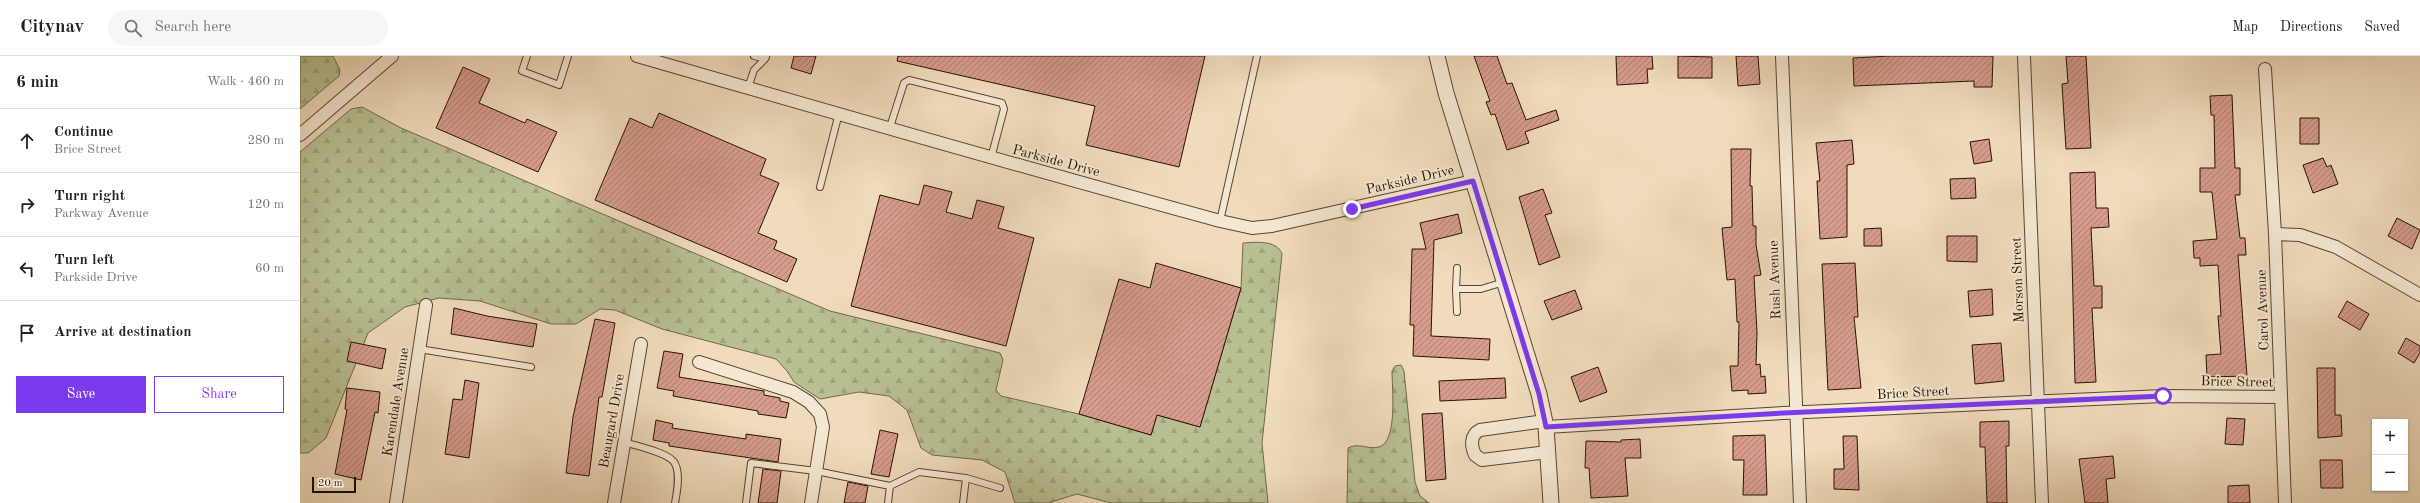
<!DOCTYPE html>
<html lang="en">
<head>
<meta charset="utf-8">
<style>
  body { margin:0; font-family:"Old Standard TT",serif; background:#f6f6f6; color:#222 }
  .controls { position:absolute; right:12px; bottom:12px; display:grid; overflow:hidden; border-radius:0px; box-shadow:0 1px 3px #0004 }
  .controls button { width:36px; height:36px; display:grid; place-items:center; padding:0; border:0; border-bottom:1px solid #e0e0e0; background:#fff; color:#222; font:20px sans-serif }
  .scale { position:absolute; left:12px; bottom:10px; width:44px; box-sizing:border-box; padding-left:4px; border:2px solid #291100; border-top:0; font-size:11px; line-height:14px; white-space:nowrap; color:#291100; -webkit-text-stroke:3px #f5e8d3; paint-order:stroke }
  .stop { position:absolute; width:12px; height:12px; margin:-9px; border:3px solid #7c3aed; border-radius:50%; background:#fff }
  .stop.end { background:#7c3aed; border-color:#fff; box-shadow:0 1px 4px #0008 }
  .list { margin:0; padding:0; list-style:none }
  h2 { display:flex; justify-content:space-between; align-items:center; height:52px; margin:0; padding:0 16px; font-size:17px }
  h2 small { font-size:13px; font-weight:400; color:#767676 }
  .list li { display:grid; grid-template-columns:26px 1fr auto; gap:12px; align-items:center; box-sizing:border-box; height:64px; padding:0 16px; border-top:1px solid #e0e0e0 }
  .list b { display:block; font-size:15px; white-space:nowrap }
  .list p { margin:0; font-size:13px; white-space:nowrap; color:#767676 }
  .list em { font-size:13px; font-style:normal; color:#767676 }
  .actions { display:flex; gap:8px; padding:12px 16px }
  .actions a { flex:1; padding:9px 0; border:1px solid #7c3aed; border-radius:0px; text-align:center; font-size:14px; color:#7c3aed }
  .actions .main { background:#7c3aed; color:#fff }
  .icon { flex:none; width:22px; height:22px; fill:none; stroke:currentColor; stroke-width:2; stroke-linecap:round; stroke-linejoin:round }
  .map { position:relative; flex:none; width:2120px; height:447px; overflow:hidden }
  header { display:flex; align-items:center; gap:24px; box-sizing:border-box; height:56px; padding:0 20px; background:#fff; border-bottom:1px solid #e0e0e0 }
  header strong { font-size:19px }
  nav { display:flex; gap:22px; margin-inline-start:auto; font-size:14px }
  .search { width:280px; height:36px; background:#f6f6f6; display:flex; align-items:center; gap:10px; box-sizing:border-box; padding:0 14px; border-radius:22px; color:#767676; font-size:15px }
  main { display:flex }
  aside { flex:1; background:#fff }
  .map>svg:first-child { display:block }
  .forest { fill:url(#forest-firs); stroke:#706849 }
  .building { fill:url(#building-hatch); stroke:#291100 }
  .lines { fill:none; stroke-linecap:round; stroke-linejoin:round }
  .service-casing { stroke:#5b442f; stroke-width:8 }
  .minor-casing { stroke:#5b442f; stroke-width:14 }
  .tertiary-casing { stroke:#5b442f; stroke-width:17 }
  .service { stroke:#f5e8d3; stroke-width:6 }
  .minor { stroke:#f5e8d3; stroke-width:12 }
  .tertiary { stroke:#f5e8d3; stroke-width:15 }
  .route { stroke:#7c3aed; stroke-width:5 }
  .labels { text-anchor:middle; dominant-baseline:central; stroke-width:4; stroke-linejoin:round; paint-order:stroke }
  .street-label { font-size:14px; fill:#291100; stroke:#f5e8d3 }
</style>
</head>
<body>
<header>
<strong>Citynav</strong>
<div class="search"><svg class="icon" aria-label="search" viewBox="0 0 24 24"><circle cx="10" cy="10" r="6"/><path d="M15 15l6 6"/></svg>Search here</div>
<nav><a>Map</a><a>Directions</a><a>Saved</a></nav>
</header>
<main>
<aside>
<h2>6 min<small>Walk · 460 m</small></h2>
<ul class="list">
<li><svg class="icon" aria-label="ahead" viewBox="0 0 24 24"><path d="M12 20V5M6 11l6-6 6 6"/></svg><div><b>Continue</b><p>Brice Street</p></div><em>280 m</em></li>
<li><svg class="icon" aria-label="right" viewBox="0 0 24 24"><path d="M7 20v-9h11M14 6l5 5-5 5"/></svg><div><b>Turn right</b><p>Parkway Avenue</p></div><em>120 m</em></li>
<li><svg class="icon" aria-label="left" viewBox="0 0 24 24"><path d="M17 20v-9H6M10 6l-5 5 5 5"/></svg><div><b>Turn left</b><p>Parkside Drive</p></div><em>60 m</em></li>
<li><svg class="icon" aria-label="arrive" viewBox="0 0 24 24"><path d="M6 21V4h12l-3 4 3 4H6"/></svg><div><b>Arrive at destination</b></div></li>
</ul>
<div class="actions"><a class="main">Save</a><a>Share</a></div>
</aside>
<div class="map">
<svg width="2120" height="447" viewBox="0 0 2120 447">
  <defs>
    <pattern id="forest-firs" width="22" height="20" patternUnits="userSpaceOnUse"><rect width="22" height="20" fill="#b8c092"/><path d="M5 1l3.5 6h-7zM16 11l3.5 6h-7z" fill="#9ea47c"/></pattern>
    <pattern id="building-hatch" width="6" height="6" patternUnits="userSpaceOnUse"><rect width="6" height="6" fill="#d79c8e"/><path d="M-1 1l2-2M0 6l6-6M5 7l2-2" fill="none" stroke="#ae7e72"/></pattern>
  </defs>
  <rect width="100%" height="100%" fill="#f0dcbc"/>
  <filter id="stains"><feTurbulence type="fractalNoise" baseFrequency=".005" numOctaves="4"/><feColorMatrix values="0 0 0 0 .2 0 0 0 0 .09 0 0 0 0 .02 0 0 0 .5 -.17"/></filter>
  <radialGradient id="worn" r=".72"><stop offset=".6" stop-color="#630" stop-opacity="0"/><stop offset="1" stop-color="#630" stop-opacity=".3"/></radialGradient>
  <!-- forest -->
  <path class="forest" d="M0 0H33L40 14 39 20 0 53Z
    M62 51 101 72 530 255 700 297 703 304 696 334 701 340 779 358 851 379 857 359 900 371 941 232 943 187C956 186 977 184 982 198L962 387 968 447H811L777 438 748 447H715L705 416 682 404 632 399 621 392 607 354 589 340 559 336 520 343 494 326 487 315 476 303 362 273 315 254 300 253 276 268H251L180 245 139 242 105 251 68 277 26 382 8 397H0V96L51 53Z
    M1101 309 1104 315 1115 426 1120 440 1129 447H1047L1048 392C1059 386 1068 394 1079 391 1098 386 1092 331 1092 315L1095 310Z"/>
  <!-- building -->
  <path class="building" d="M494 0H516L511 18 491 12Z
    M598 0H905L879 111 786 89 795 50 597 5Z
    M1174 0H1197L1207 28 1212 27 1226 64 1256 54 1259 64 1225 76 1229 87 1207 94 1195 58 1191 59 1186 46 1190 45Z
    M1316 0H1352L1353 13H1347L1348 27 1317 29Z
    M1378 0 1412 1V22H1378Z
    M1436 0H1458L1460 28 1438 30Z
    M1590 0H1693L1692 31H1674V25L1554 30 1553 2Z
    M1766 0H1786L1791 92 1766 93 1762 28 1768 27Z
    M163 11 190 23 179 47 225 67 227 63 257 76 238 116 136 72Z
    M1932 39 1935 112H1940V139H1935L1940 182H1945L1946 199H1938L1947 320 1907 321 1906 299 1921 298 1918 260H1921L1918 209 1900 210V202H1894L1893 185 1917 183 1912 136H1900V112H1915L1914 59H1911L1910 40Z
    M359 57 466 103 460 119 479 127 458 177 477 185 474 193 497 203 487 226 295 144 330 62 352 72Z
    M2000 62H2019V88H2000Z
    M1689 83 1692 105 1674 108 1670 86Z
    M1552 84 1554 108 1547 109V181L1520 183 1517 125H1520L1516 87Z
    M1431 93H1451L1450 130H1452L1453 170H1456V189L1461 219 1454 220 1457 277 1456 309 1460 308 1461 321 1465 320 1466 337 1448 338V334L1432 335 1430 310H1438L1439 266H1437L1435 223 1427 224 1422 172 1432 171Z
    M2023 102 2027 111 2031 109 2038 128 2013 137 2003 109Z
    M1795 116 1796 152H1808L1809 171 1791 172 1794 230H1802V252H1792L1796 326 1775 327 1770 117Z
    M1675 122 1676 142 1651 143 1650 123Z
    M624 129 652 136 646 156 672 163 677 144 704 151 698 172 734 182 706 290 551 250 580 139 619 149Z
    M1243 133 1252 157 1245 159 1260 201 1239 209 1219 141Z
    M1158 158 1162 177 1134 184 1131 280 1190 283 1189 304 1113 300 1114 269H1110L1112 193H1126L1120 167Z
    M2097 162 2120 174 2112 193 2088 180Z
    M1581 172 1582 190H1564V173Z
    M1647 180H1677V206L1647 205Z
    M856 207 941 232 900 371 857 359 851 379 779 358 819 223 850 232Z
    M1555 207 1558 261H1554L1561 332 1528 334 1522 208Z
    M1692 233 1693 259 1670 261 1668 235Z
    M1275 234 1282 253 1252 264 1244 245Z
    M2047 245 2069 258 2060 274 2038 261Z
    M154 252 187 260 237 268 233 291 151 278Z
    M295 263 315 267 302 341H299L289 420 266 417 273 361Z
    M2106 282 2120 290V297L2114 307 2098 297Z
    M51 286 86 293 82 313 47 305Z
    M1701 287 1704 325 1675 328 1672 289Z
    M364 295 383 298 379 321 464 335V339L480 342V345L489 347 486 362 458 358V355L373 340 374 335 357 332Z
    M1298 311 1307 336 1280 346 1271 321Z
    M2017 312H2035V359H2041L2042 380 2018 382Z
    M1205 322 1206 342 1140 345 1139 325Z
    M165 324 179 327 169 402 145 398 153 343 162 344Z
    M47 332 80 336 78 357 75 356 61 424 35 418 47 354 45 353Z
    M1142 357 1146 423 1126 425 1122 358Z
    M1927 362 1945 363 1943 389 1925 388Z
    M356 364 373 368 372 372 446 383V378L481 383 478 406 369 390V387L353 384Z
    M1709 365V390H1706L1707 447H1687L1685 391H1680V366Z
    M580 374 598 378 589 421 571 418Z
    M1465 379 1467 439H1443L1444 404H1433V380Z
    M1543 380H1557L1559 434 1534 433V413H1544Z
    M1340 383 1341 402H1325L1328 440 1291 442 1289 412H1285L1286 385 1321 386V384Z
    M1813 400 1815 422 1806 423 1808 447H1785L1779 403Z
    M2020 404H2042L2043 432H2021Z
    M463 413 481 415 477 447H458Z
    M548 426 568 430 565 447H544Z
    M1949 429 1950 447H1928V430Z"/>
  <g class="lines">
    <defs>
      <path id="service" d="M227 0 222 15 259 29 268 0
        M454 0 465 3 466 1
        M448 32 454 14 465 3
        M590 71 604 27 609 24 702 47 704 53 691 102
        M520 131 539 57
        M920 165 957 0
        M1156 233 1157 212
        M1157 256 1156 233H1181L1204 226
        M119 293 231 311
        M324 386C336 390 367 396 374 406 381 416 377 436 375 447
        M446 447 451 407 516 415 590 430 619 416 666 422 700 432
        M588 447 590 430
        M663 447 666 422"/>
      <path id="minor" d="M337 0C531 56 725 112 920 165L952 172 972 170 1173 125
        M1482 0 1500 447
        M1724 0 1742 447
        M1965 13 1975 178 1985 447
        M0 79 92 0
        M1975 178 2000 179 2036 191 2120 239
        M399 306 493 336 509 346 520 358 523 371 511 447
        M1245 365 1180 374C1170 379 1171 390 1175 399L1182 404 1248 396
        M1246 371 1483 357 1863 340 1981 341
        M96 447 126 249
        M314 447 341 288"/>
      <path id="tertiary" d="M1137 0 1146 37 1239 338 1246 371 1251 447"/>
    </defs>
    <!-- service casing -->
    <use href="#service" class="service-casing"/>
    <!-- minor casing -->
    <use href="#minor" class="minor-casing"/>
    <!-- tertiary casing -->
    <use href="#tertiary" class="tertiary-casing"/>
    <!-- service -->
    <use href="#service" class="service"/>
    <!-- minor -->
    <use href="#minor" class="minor"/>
    <!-- tertiary -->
    <use href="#tertiary" class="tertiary"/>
  </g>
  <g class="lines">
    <!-- route -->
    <path class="route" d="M1052 153 1173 125 1239 338 1246 371 1484 357 1863 340"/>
  </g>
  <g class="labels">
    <!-- street labels -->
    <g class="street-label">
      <text transform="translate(756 105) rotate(15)">Parkside Drive</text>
      <text transform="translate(1110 124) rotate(-13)">Parkside Drive</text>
      <text transform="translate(1475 224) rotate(-92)">Rush Avenue</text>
      <text transform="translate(1718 224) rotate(-92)">Morson Street</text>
      <text transform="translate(1963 254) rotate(-92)">Carol Avenue</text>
      <text transform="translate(1937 326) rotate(1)">Brice Street</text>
      <text transform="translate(1613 337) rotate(-3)">Brice Street</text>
      <text transform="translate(96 346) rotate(-81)">Karendale Avenue</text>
      <text transform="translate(312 365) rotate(-80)">Beaugard Drive</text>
    </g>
  </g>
  <rect width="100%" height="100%" filter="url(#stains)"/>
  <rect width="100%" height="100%" fill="url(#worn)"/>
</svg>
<div class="controls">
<button>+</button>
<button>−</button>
</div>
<div class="scale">20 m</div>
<div class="stop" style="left:1863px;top:340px"></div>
<div class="stop end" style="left:1052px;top:153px"></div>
</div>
</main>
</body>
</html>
